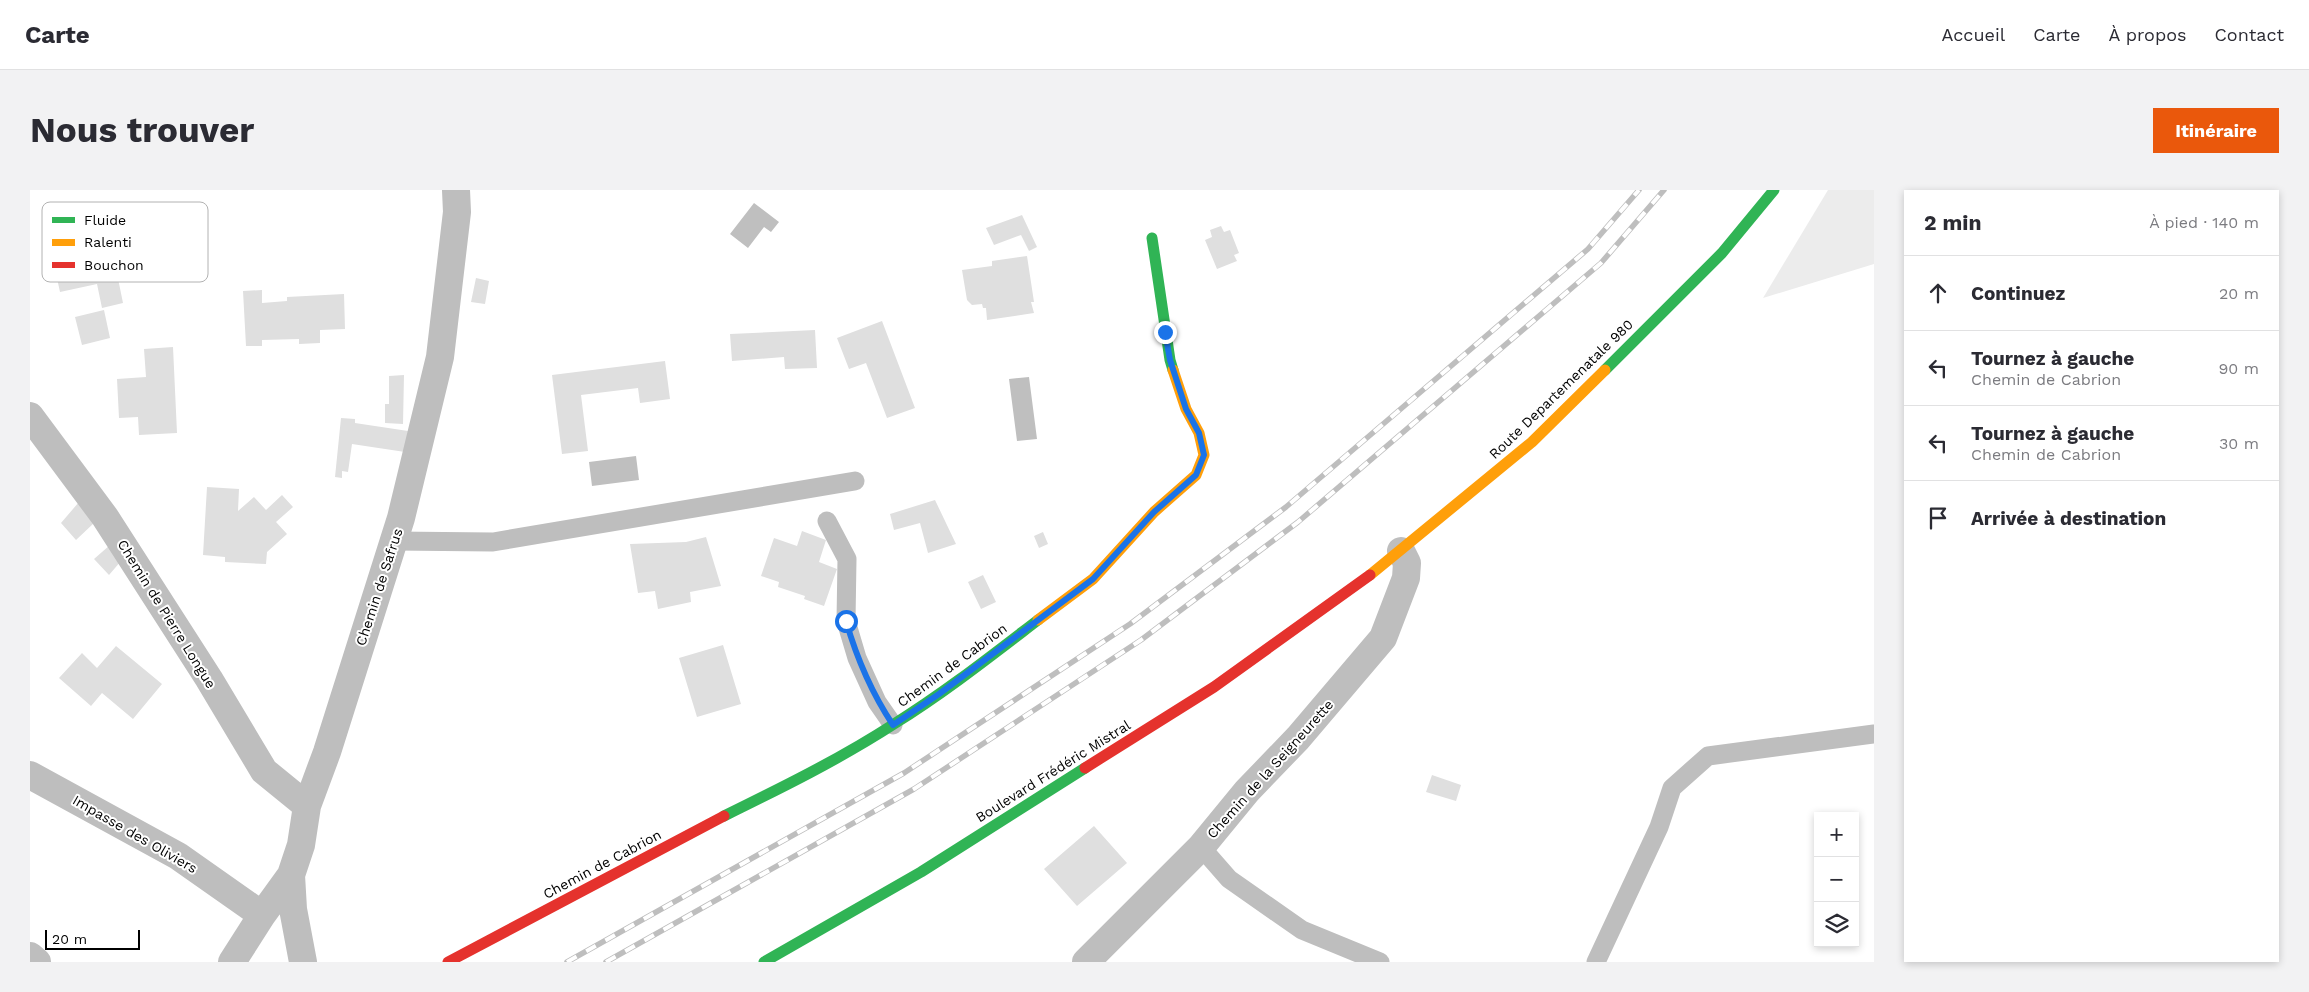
<!DOCTYPE html>
<html lang="fr">
<head>
<meta charset="utf-8">
<style>
  body { margin:0; font-family:"Work Sans",sans-serif; background:#f2f2f3; color:#2b2b33 }
  .controls { position:absolute; right:15px; bottom:15px; display:grid; overflow:hidden; border-radius:0px; box-shadow:0 2px 8px #0003 }
  .controls button { width:45px; height:45px; display:grid; place-items:center; padding:0; border:0; border-bottom:1px solid #e1e1e2; background:#fff; color:#2b2b33; font:25px sans-serif }
  .scale { position:absolute; left:15px; bottom:12px; width:95px; box-sizing:border-box; padding-left:5px; border:2px solid #000; border-top:0; font-size:14px; line-height:18px; white-space:nowrap; color:#000; -webkit-text-stroke:4px #fff; paint-order:stroke }
  .stop { position:absolute; width:15px; height:15px; margin:-11px; border:4px solid #1a73e8; border-radius:50%; background:#fff }
  .stop.end { background:#1a73e8; border-color:#fff; box-shadow:0 1px 5px #0008 }
  .list { margin:0; padding:0; list-style:none }
  h2 { display:flex; justify-content:space-between; align-items:center; height:65px; margin:0; padding:0 20px; font-size:21px }
  h2 small { font-size:16px; font-weight:400; color:#7c7c81 }
  .list li { display:grid; grid-template-columns:32px 1fr auto; gap:15px; align-items:center; box-sizing:border-box; height:75px; padding:0 20px; border-top:1px solid #e1e1e2 }
  .list b { display:block; font-size:19px; white-space:nowrap }
  .list p { margin:0; font-size:16px; white-space:nowrap; color:#7c7c81 }
  .list em { font-size:16px; font-style:normal; color:#7c7c81 }
  .icon { flex:none; width:28px; height:28px; fill:none; stroke:currentColor; stroke-width:2; stroke-linecap:round; stroke-linejoin:round }
  .map { position:relative; flex:none; width:1844px; height:772px; overflow:hidden; border-radius:0px }
  header { display:flex; align-items:center; gap:30px; box-sizing:border-box; height:70px; padding:0 25px; background:#fff; border-bottom:1px solid #e1e1e2 }
  header strong { font-size:24px }
  nav { display:flex; gap:28px; margin-inline-start:auto; font-size:18px }
  .intro { display:flex; align-items:center; justify-content:space-between; box-sizing:border-box; height:120px; padding:0 30px }
  h1 { margin:0; font-size:35px }
  .button { padding:12px 22px; border-radius:0px; background:#ea580c; color:#fff; font-size:18px; font-weight:700 }
  main { display:flex; gap:30px; padding:0 30px }
  aside { flex:1; background:#fff; border-radius:0px; box-shadow:0 2px 8px #0003 }
  .map>svg:first-child { display:block }
  .green { fill:#ececec }
  .water { fill:#bfbfbf }
  .building { fill:#dfdfdf }
  .lines { fill:none; stroke-linecap:round; stroke-linejoin:round }
  .lane { stroke:#bebebe; stroke-width:19 }
  .street { stroke:#bebebe; stroke-width:28 }
  .fast { stroke:#30b455; stroke-width:11 }
  .slow { stroke:#ff9f0a; stroke-width:11 }
  .jam { stroke:#e5322d; stroke-width:11 }
  .rail-casing { stroke:#bebebe; stroke-width:5.5 }
  .rail { stroke:#fff; stroke-width:4; stroke-dasharray:11; stroke-linecap:butt }
  .route { stroke:#1a73e8; stroke-width:6 }
  .labels { text-anchor:middle; dominant-baseline:central; stroke-width:4; stroke-linejoin:round; paint-order:stroke }
  .street-label { font-size:14px; fill:#000; stroke:#fff }
  .key { fill:#fff; stroke:#b2b2b2; stroke-width:1 }
  .key-label { font-size:14px; fill:#000 }
</style>
</head>
<body>
<header>
<strong>Carte</strong>
<nav><a>Accueil</a><a>Carte</a><a>À propos</a><a>Contact</a></nav>
</header>
<div class="intro"><h1>Nous trouver</h1><a class="button">Itinéraire</a></div>
<main>
<div class="map">
<svg width="1844" height="772" viewBox="0 0 1844 772">
  <rect width="100%" height="100%" fill="#fff"/>
  <!-- green -->
  <path class="green" d="M1798 0H1844V74L1733 108Z"/>
  <!-- water -->
  <path class="water" d="M724 13 749 32 741 42 734 37 718 58 700 44Z
    M999 187 1007 249 987 251 979 189Z
    M606 266 609 290 562 296 559 272Z"/>
  <!-- building -->
  <path class="building" d="M992 25 1007 57 999 61 991 45 964 55 956 38Z
    M1191 36 1194 42 1200 40 1209 63 1204 65 1207 71 1187 79 1175 50 1182 47 1180 40Z
    M111 40 118 66 85 74 93 113 72 118 67 94 30 102 21 61Z
    M997 66 1004 112H1001L1004 123 957 130 956 118H953L952 114 942 115 937 110 932 80 962 76V71Z
    M446 88 459 91 455 114 441 112Z
    M232 100V113L257 111V107L314 104 315 139 290 140V153L269 154V149L232 150V156H216L213 101Z
    M74 120 80 148 52 155 45 127Z
    M852 131 885 218 857 228 836 173 819 179 807 148Z
    M785 140 787 178 755 179 754 167 702 171 700 144Z
    M143 157 147 243 109 245 108 227 89 228 87 189 116 187 114 159Z
    M635 171 640 209 610 213 608 198 551 205 558 261 532 264 522 185Z
    M374 185 373 234 355 233V214H359V186Z
    M311 228 325 229V233L378 241 375 262 322 254 318 282 312 281V288L305 287Z
    M177 297 209 299 208 321 224 307 236 320 252 305 263 317 246 332 257 344 237 362 236 374 195 372V367L173 365Z
    M905 310 926 354 898 363 890 333 864 340 860 324Z
    M49 312 64 333 46 350 31 333Z
    M772 341 796 350 789 372 807 379 794 416 774 409 775 406 748 397 749 392 731 386 744 348 767 356Z
    M1013 342 1018 354 1009 358 1004 346Z
    M676 347 691 396 660 402 661 412 628 419 625 401 608 403 600 354 656 352Z
    M80 355 91 371 79 385 64 369Z
    M953 385 966 412 951 419 938 392Z
    M693 455 711 514 667 527 649 468Z
    M86 456 132 494 103 529 72 503 61 516 29 488 52 463 67 478Z
    M1402 585 1431 595 1426 611 1396 602Z
    M1064 636 1097 673 1047 716 1014 679Z"/>
  <g class="lines">
    <!-- lane -->
    <path class="lane" d="M797 331 817 369 816 431 827 468 847 512 863 535
      M364 351 463 352 825 291
      M1171 657 1199 689 1272 740 1350 772
      M1566 772 1629 637 1642 598 1678 566 1844 544"/>
    <!-- street -->
    <path class="street" d="M0 226 75 327 179 489 234 581 277 616
      M0 585 148 666 232 725
      M261 685 263 719 273 772
      M0 766 7 772
      M202 772 232 725 261 685 271 655 277 616 297 562 371 328 410 167 427 22 426 0
      M1056 772 1171 657 1217 601 1268 548 1353 448 1376 388 1377 373 1371 361"/>
    <!-- fast -->
    <path class="fast" d="M1122 48 1140 170 1143 180
      M1575 180 1692 63 1744 0
      M694 626C751 598 810 569 864 534 914 503 961 466 1008 430
      M734 772 891 682 1055 578"/>
    <!-- slow -->
    <path class="slow" d="M1340 385 1502 252 1575 180
      M1008 430 1063 389 1124 322 1166 285 1174 265 1169 243 1156 219 1143 180"/>
    <!-- jam -->
    <path class="jam" d="M1055 578 1184 497 1340 385
      M418 772 694 626"/>
    <defs>
      <path id="rail" d="M537 772 874 583 1100 434 1256 317 1558 59 1609 0
        M576 772 884 599 1111 450 1268 332 1571 73 1634 0"/>
    </defs>
    <!-- rail casing -->
    <use href="#rail" class="rail-casing"/>
    <!-- rail -->
    <use href="#rail" class="rail"/>
  </g>
  <g class="lines">
    <!-- route -->
    <path class="route" d="M816 431C827 469 841 502 863 535L909 504 1063 389 1124 322 1166 285 1174 265 1169 243 1156 219 1140 170 1135 142"/>
  </g>
  <g class="labels">
    <!-- street labels -->
    <g class="street-label">
      <text transform="translate(1531 199) rotate(-44)">Route Departemenatale 980</text>
      <text transform="translate(349 397) rotate(-72)">Chemin de Safrus</text>
      <text transform="translate(137 424) rotate(58)">Chemin de Pierre Longue</text>
      <text transform="translate(922 475) rotate(-36)">Chemin de Cabrion</text>
      <text transform="translate(1240 579) rotate(-48)">Chemin de la Seigneurette</text>
      <text transform="translate(1023 581) rotate(-32)">Boulevard Frédéric Mistral</text>
      <text transform="translate(105 644) rotate(30)">Impasse des Oliviers</text>
      <text transform="translate(572 674) rotate(-28)">Chemin de Cabrion</text>
    </g>
  </g>
  <!-- legend -->
  <rect x="12" y="12" width="166" height="80" rx="8" class="key"/>
  <rect x="22" y="27" width="23" height="6" fill="#30b455"/>
  <rect x="22" y="49" width="23" height="7" fill="#ff9f0a"/>
  <rect x="22" y="72" width="23" height="6" fill="#e5322d"/>
  <g class="key-label">
    <text x="54" y="35">Fluide</text>
    <text x="54" y="57">Ralenti</text>
    <text x="54" y="80">Bouchon</text>
  </g>
</svg>
<div class="controls">
<button>+</button>
<button>−</button>
<button><svg class="icon" aria-label="layers" viewBox="0 0 24 24"><path d="M12 4l9 5-9 5-9-5zM3 14l9 5 9-5"/></svg></button>
</div>
<div class="scale">20 m</div>
<div class="stop" style="left:816px;top:431px"></div>
<div class="stop end" style="left:1135px;top:142px"></div>
</div>
<aside>
<h2>2 min<small>À pied · 140 m</small></h2>
<ul class="list">
<li><svg class="icon" aria-label="ahead" viewBox="0 0 24 24"><path d="M12 20V5M6 11l6-6 6 6"/></svg><div><b>Continuez</b></div><em>20 m</em></li>
<li><svg class="icon" aria-label="left" viewBox="0 0 24 24"><path d="M17 20v-9H6M10 6l-5 5 5 5"/></svg><div><b>Tournez à gauche</b><p>Chemin de Cabrion</p></div><em>90 m</em></li>
<li><svg class="icon" aria-label="left" viewBox="0 0 24 24"><path d="M17 20v-9H6M10 6l-5 5 5 5"/></svg><div><b>Tournez à gauche</b><p>Chemin de Cabrion</p></div><em>30 m</em></li>
<li><svg class="icon" aria-label="arrive" viewBox="0 0 24 24"><path d="M6 21V4h12l-3 4 3 4H6"/></svg><div><b>Arrivée à destination</b></div></li>
</ul>
</aside>
</main>
</body>
</html>
